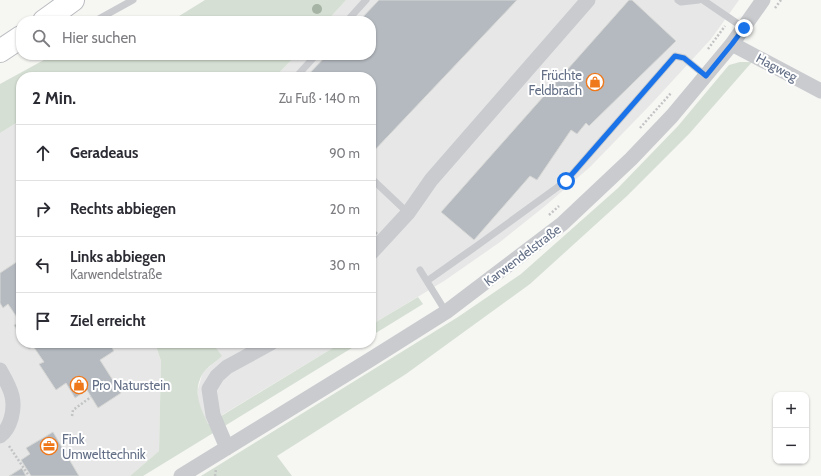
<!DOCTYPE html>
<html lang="de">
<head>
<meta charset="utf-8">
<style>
  body { margin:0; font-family:Cabin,sans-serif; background:#f7f7f7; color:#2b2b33 }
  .controls { position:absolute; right:12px; bottom:12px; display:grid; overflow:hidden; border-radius:8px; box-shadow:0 1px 3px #0004 }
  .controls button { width:36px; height:36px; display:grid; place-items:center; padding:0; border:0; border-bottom:1px solid #e1e1e2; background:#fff; color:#2b2b33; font:20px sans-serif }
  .stop { position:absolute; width:12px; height:12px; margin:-9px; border:3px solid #1a73e8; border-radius:50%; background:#fff }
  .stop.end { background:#1a73e8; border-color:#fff; box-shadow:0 1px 4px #0008 }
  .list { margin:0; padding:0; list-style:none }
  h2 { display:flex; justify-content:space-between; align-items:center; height:52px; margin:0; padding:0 16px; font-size:17px }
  h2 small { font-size:13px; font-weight:400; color:#7c7c81 }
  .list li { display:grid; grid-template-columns:26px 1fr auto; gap:12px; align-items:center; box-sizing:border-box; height:56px; padding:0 16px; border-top:1px solid #e1e1e2 }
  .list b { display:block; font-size:15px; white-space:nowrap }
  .list p { margin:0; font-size:13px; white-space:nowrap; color:#7c7c81 }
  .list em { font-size:13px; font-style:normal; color:#7c7c81 }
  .icon { flex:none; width:22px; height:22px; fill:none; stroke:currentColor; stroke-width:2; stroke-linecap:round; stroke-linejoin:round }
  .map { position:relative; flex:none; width:821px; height:476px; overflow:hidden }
  .search { position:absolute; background:#fff; box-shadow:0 1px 3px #0004; left:16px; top:16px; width:360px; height:44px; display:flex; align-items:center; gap:10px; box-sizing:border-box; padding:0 14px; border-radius:16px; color:#7c7c81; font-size:15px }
  .panel { position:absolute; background:#fff; box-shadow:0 1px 3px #0004; left:16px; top:72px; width:360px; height:276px; border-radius:16px }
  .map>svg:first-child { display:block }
  .built { fill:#e6e7e6 }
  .green { fill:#d5dfd3 }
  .building { fill:#b5bac0; stroke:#d7d8d5 }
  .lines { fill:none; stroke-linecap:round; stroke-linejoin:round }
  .highway-casing { stroke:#babcc0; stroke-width:24 }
  .path { stroke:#c2c3c5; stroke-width:2.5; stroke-dasharray:2 2; stroke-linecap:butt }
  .lane { stroke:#c9cbcf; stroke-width:7 }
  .street { stroke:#c9cbcf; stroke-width:15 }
  .highway { stroke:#fff; stroke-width:22 }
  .tree { fill:#a5b4a4 }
  .route { stroke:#1a73e8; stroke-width:5 }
  .labels { text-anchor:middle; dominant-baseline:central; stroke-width:4; stroke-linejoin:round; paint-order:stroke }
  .street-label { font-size:13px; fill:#636f86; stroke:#fff }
  .poi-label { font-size:13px; fill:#636f86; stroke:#fff; text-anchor:start }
</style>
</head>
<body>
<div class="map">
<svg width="821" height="476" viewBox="0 0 821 476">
  <rect width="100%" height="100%" fill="#f6f7f3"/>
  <!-- built -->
  <path class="built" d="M346 0H739L711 39 652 103 590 167 545 206 500 242 444 281 371 325V77H275L296 55H371V21H327Z
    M21 120V343H155L161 361 159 451 130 476H0V133Z
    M200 343H341L207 424 198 403V389L203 372 222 356Z"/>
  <!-- green -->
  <path class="green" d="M205 0H346L327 21H171Z
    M53 55H296L275 77H21V120L0 133V84Z
    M740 62H752L689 134 627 196 530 284 406 374 277 456 292 476H201L458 317 521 274 618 188 678 126 729 65Z
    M418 297 423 304 371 336V325Z
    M155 343H200L216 348 222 356C217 361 207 367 203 373 192 391 200 407 208 424L341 343H360L143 476H130L159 451 161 361Z"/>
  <!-- building -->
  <path class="building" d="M379 0H517L371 154V77H306L327 55H371V21H359Z
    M629 0H632L676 41 589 126 586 123 577 134 571 130 537 180 530 176 474 240 441 212Z
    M371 227 378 233 371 241Z
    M21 259V337L14 325 20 322 8 304 3 308 0 303V273Z
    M25 343H109L114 351 100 360 121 393 98 408 87 390 75 398 66 383 56 390 39 364 44 362 33 346 29 349Z
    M53 432 79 476H31L21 460 30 454 26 448Z
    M22 468 26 476H9Z"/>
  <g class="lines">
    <defs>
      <path id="highway" d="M44 21 73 0
        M0 51 21 37"/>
    </defs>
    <!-- highway casing -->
    <use href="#highway" class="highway-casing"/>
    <!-- path -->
    <path class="path" d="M775 8 781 0
      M708 49 725 26
      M640 128 671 93
      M549 215 559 206
      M72 416 73 410 91 397
      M9 446 29 476
      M215 476 216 469"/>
    <!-- lane -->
    <path class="lane" d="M678 0 681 2 699 0
      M703 0 744 28
      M95 21 133 0
      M347 21 366 0
      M296 77 316 55
      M371 178 408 213
      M420 270 446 312
      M427 281 478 245 566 181 675 56 684 58 706 76"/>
    <!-- street -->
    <path class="street" d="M732 44 821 91
      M371 253 408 213 431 180 588 0
      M0 370C4 377 10 387 12 396 15 409 11 428 0 436
      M227 448 213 415 209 389 217 376 227 367 271 343
      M181 476 368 361 446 312 562 224 631 159 672 116 732 44 763 0"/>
    <!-- highway -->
    <use href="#highway" class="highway"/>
  </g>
  <!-- trees -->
  <circle class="tree" cx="317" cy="9" r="5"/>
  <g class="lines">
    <!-- route -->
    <path class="route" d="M566 181 675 56 684 58 706 76 732 44 744 28"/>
  </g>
  <!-- icons -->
  <defs>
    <symbol id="shop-ring" viewBox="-11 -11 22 22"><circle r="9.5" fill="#fff" stroke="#ef781a" stroke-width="1.5"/><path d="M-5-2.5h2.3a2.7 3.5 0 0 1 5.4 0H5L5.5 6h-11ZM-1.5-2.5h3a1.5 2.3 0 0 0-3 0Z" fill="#ef781a"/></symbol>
    <symbol id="office-ring" viewBox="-11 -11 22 22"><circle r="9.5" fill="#fff" stroke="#ef781a" stroke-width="1.5"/><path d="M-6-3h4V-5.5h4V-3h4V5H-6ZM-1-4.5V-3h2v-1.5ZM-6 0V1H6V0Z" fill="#ef781a"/></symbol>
  </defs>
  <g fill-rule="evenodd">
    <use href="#shop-ring" x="585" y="72" width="20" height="20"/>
    <use href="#shop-ring" x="69" y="375" width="20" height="20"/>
    <use href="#office-ring" x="39" y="436" width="20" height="20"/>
  </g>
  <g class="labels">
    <!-- street labels -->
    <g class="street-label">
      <text transform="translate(777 67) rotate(28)">Hagweg</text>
      <text transform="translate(522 255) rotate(-37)">Karwendelstraße</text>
    </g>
    <!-- poi labels -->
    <g class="poi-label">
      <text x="582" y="75" text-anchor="end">Früchte<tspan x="582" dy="15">Feldbrach</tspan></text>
      <text x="92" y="385">Pro Naturstein</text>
      <text x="62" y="439">Fink<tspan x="62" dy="15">Umwelttechnik</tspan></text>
    </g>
  </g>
</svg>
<div class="controls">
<button>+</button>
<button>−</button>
</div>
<div class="stop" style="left:566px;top:181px"></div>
<div class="stop end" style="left:744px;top:28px"></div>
<div class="search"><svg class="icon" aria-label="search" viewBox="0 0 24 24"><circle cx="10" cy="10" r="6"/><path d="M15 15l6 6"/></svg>Hier suchen</div>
<section class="panel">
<h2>2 Min.<small>Zu Fuß · 140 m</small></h2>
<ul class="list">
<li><svg class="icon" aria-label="ahead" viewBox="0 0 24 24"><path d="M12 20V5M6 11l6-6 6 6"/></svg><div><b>Geradeaus</b></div><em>90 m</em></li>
<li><svg class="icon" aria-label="right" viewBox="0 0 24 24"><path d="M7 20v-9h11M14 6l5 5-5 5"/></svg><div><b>Rechts abbiegen</b></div><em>20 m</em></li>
<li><svg class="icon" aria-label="left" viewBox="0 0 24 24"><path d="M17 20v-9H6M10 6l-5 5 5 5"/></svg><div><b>Links abbiegen</b><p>Karwendelstraße</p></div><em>30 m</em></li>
<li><svg class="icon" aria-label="arrive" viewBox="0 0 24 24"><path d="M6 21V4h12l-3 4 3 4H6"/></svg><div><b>Ziel erreicht</b></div></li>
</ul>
</section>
</div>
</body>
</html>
